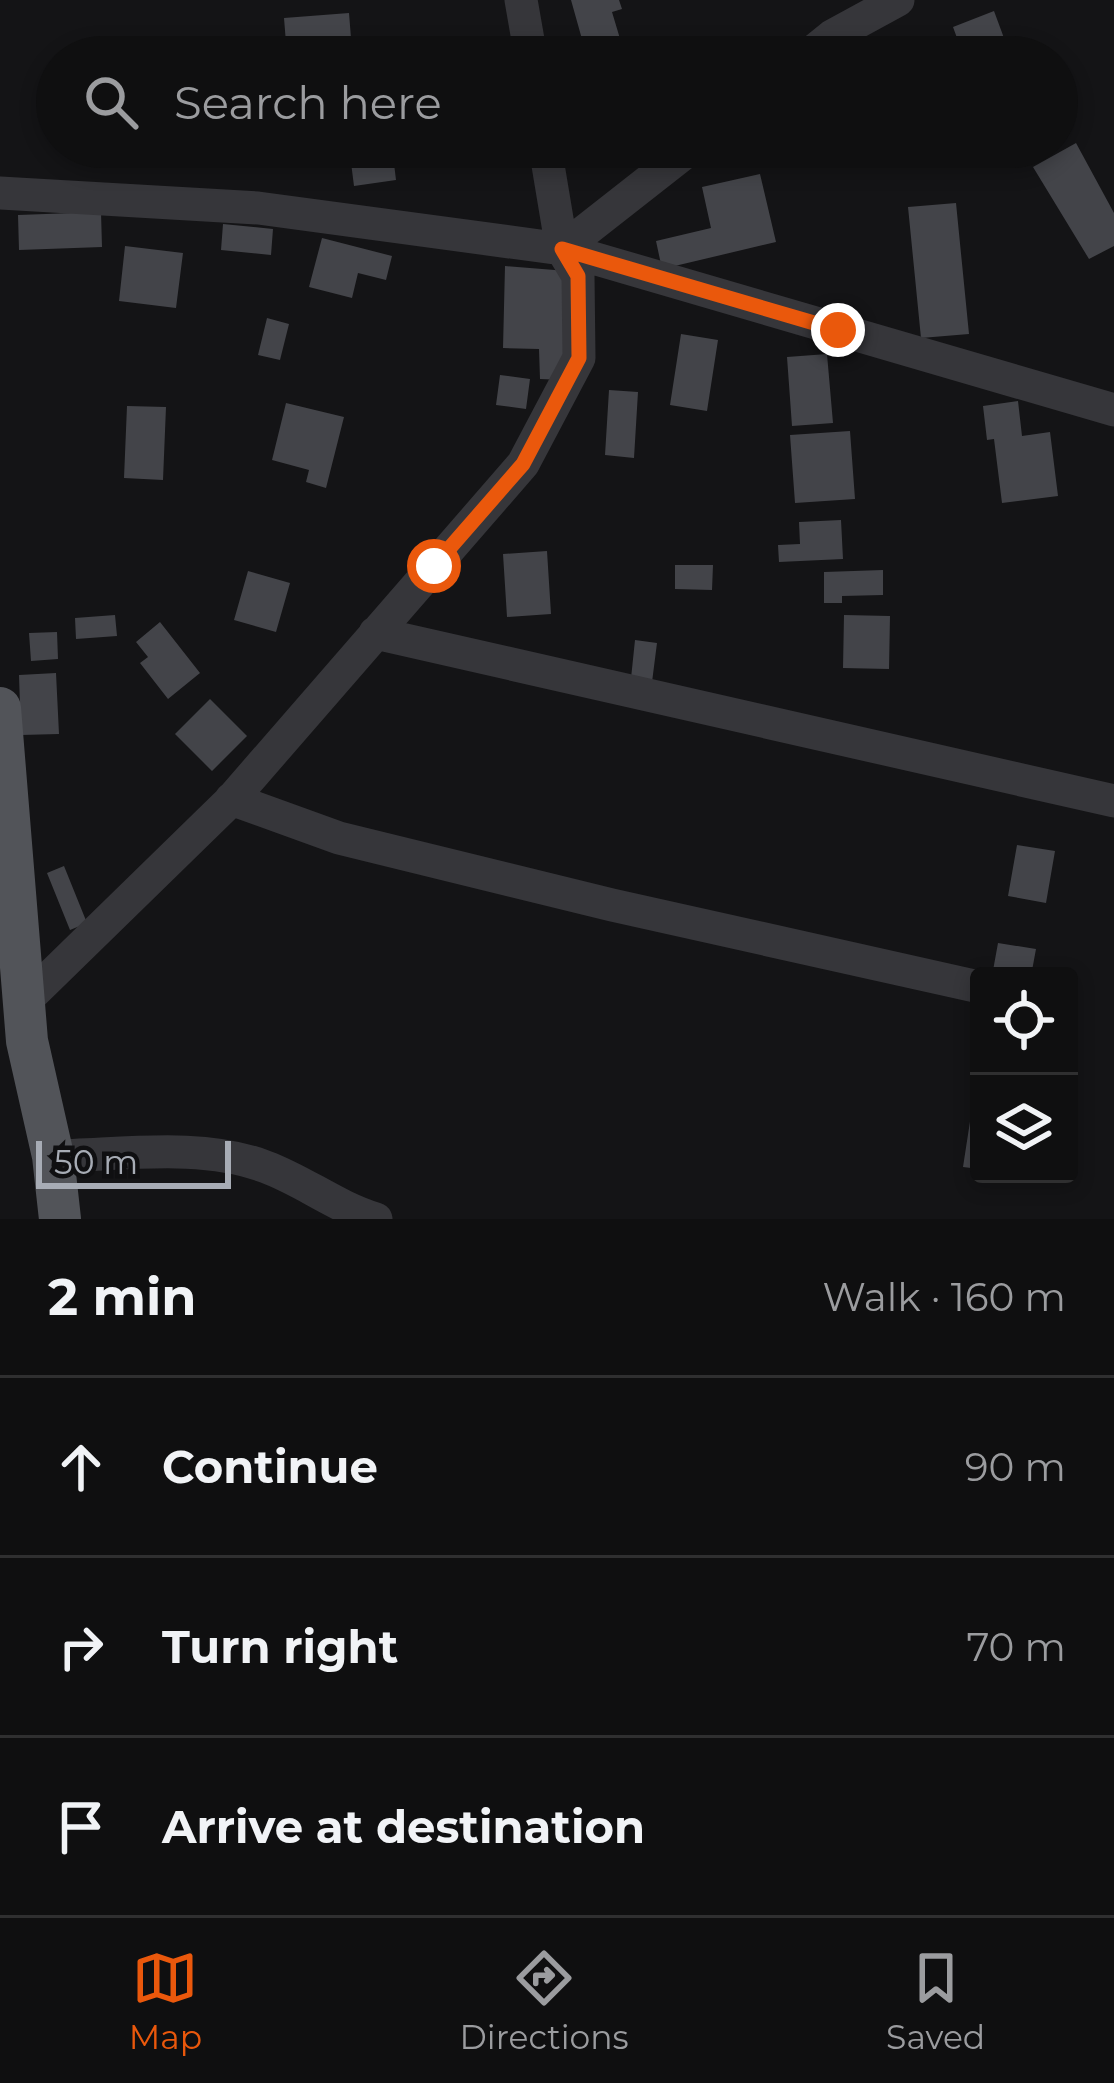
<!DOCTYPE html>
<html lang="en">
<head>
<meta charset="utf-8">
<style>
  body { margin:0; font-family:Montserrat,sans-serif; background:#181819; color:#f1f3f6 }
  .controls { position:absolute; right:36px; bottom:36px; display:grid; overflow:hidden; border-radius:12px; box-shadow:0 6px 18px #0003 }
  .controls button { width:108px; height:108px; display:grid; place-items:center; padding:0; border:0; border-bottom:3px solid #2f2f30; background:#0f0f10; color:#f1f3f6; font:60px sans-serif }
  .scale { position:absolute; left:36px; bottom:30px; width:195px; box-sizing:border-box; padding-left:12px; border:6px solid #a7acb5; border-top:0; font-size:33px; line-height:42px; white-space:nowrap; color:#a7acb5; -webkit-text-stroke:9px #0f0f11; paint-order:stroke }
  .stop { position:absolute; width:36px; height:36px; margin:-27px; border:9px solid #ea580c; border-radius:50%; background:#fff }
  .stop.end { background:#ea580c; border-color:#fff; box-shadow:0 3px 12px #0008 }
  .list { margin:0; padding:0; list-style:none }
  h2 { display:flex; justify-content:space-between; align-items:center; height:156px; margin:0; padding:0 48px; font-size:51px }
  h2 small { font-size:39px; font-weight:400; color:#9b9c9f }
  .list li { display:grid; grid-template-columns:78px 1fr auto; gap:36px; align-items:center; box-sizing:border-box; height:180px; padding:0 48px; border-top:3px solid #2f2f30 }
  .list b { display:block; font-size:45px; white-space:nowrap }
  .list em { font-size:39px; font-style:normal; color:#9b9c9f }
  .icon { flex:none; width:66px; height:66px; fill:none; stroke:currentColor; stroke-width:2; stroke-linecap:round; stroke-linejoin:round }
  .map { position:relative; flex:none; width:1114px; height:1219px; overflow:hidden }
  .search { position:absolute; background:#0f0f10; box-shadow:0 6px 18px #0003; left:36px; right:36px; top:36px; height:132px; display:flex; align-items:center; gap:30px; box-sizing:border-box; padding:0 42px; border-radius:66px; color:#9b9c9f; font-size:45px }
  .sheet { height:696px; background:#0f0f10 }
  nav { display:flex; justify-content:space-around; align-items:center; box-sizing:border-box; height:168px; border-top:3px solid #2f2f30; background:#0f0f10; font-size:33px; color:#9b9c9f }
  nav a { display:grid; justify-items:center; gap:6px }
  nav .on { color:#ea580c }
  .map>svg:first-child { display:block }
  .building { fill:#434449 }
  .lines { fill:none; stroke-linecap:round; stroke-linejoin:round }
  .minor { stroke:#36363a; stroke-width:33 }
  .major { stroke:#525459; stroke-width:42 }
  .route { stroke:#ea580c; stroke-width:15 }
</style>
</head>
<body>
<div class="map">
<svg width="1114" height="1219" viewBox="0 0 1114 1219">
  <rect width="100%" height="100%" fill="#141416"/>
  <!-- building -->
  <path class="building" d="M571 0H619L622 9 612 12 624 52 587 57Z
    M994 11 1011 57H964L953 27Z
    M349 13 351 38 286 43 284 18Z
    M683 39 691 57H641Z
    M513 47 515 57H497L496 49Z
    M1076 143 1114 213V246L1089 259 1033 167Z
    M349 147H392L396 180 354 186Z
    M498 147H529L531 164 501 168Z
    M760 174 776 242 662 269 656 241 711 228 702 187Z
    M956 203 969 334 921 338 908 207Z
    M101 212 102 247 19 250 18 215Z
    M223 224 273 229 271 255 221 250Z
    M322 238 392 256 386 280 358 273 352 298 309 287Z
    M125 246 183 253 176 308 119 301Z
    M505 266 567 271 565 380 540 379 539 349 503 348Z
    M267 318 289 324 280 360 258 355Z
    M681 334 718 340 707 411 670 405Z
    M827 354 833 423 792 426 787 357Z
    M500 375 530 379 526 409 496 405Z
    M609 390 638 392 634 458 605 455Z
    M1018 401 1022 436 1050 432 1058 496 1002 503 994 439 987 440 983 406Z
    M286 403 344 417 326 488 306 482 309 470 272 460Z
    M127 406 166 407 163 480 124 478Z
    M850 431 855 499 795 503 790 435Z
    M841 520 843 559 779 562 778 545 800 544 799 522Z
    M547 551 551 614 507 617 503 554Z
    M675 565H713L712 590 675 589Z
    M883 570V595L842 596V603H824V572Z
    M248 571 290 583 276 632 234 620Z
    M115 615 117 636 76 639 75 618Z
    M844 615 890 616 889 669 843 668Z
    M160 622 200 673 168 699 140 663 148 657 136 642Z
    M57 632 58 659 31 661 29 633Z
    M635 640 657 643 651 690 630 688Z
    M56 673 59 734 21 735 19 675Z
    M210 699 247 736 212 771 175 734Z
    M1017 845 1055 851 1046 903 1008 896Z
    M64 866 87 923 70 930 47 873Z
    M998 943 1036 949 1031 976H992Z
    M977 1039H979V1078L970 1077Z
    M971 1115 979 1117V1169L963 1167Z"/>
  <g class="lines">
    <!-- minor -->
    <path class="minor" d="M521 0 531 57
      M806 57 832 36 898 0
      M0 193 258 208 562 249 1114 410
      M562 249 692 147
      M375 633 1114 801
      M231 799 339 838 612 905 979 987
      M23 1003 231 800 523 464 579 358 578 276 562 249 545 147
      M53 1156C120 1155 202 1142 266 1167 304 1181 336 1207 376 1219"/>
    <!-- major -->
    <path class="major" d="M0 708 27 1041 53 1156 60 1219"/>
  </g>
  <g class="lines">
    <!-- route -->
    <path class="route" d="M434 566 523 464 579 358 578 276 562 249 838 330"/>
  </g>
</svg>
<div class="controls">
<button><svg class="icon" aria-label="locate" viewBox="0 0 24 24"><circle cx="12" cy="12" r="6"/><path d="M12 2v4M12 18v4M2 12h4M18 12h4"/></svg></button>
<button><svg class="icon" aria-label="layers" viewBox="0 0 24 24"><path d="M12 4l9 5-9 5-9-5zM3 14l9 5 9-5"/></svg></button>
</div>
<div class="scale">50 m</div>
<div class="stop" style="left:434px;top:566px"></div>
<div class="stop end" style="left:838px;top:330px"></div>
<div class="search"><svg class="icon" aria-label="search" viewBox="0 0 24 24"><circle cx="10" cy="10" r="6"/><path d="M15 15l6 6"/></svg>Search here</div>
</div>
<section class="sheet">
<h2>2 min<small>Walk · 160 m</small></h2>
<ul class="list">
<li><svg class="icon" aria-label="ahead" viewBox="0 0 24 24"><path d="M12 20V5M6 11l6-6 6 6"/></svg><div><b>Continue</b></div><em>90 m</em></li>
<li><svg class="icon" aria-label="right" viewBox="0 0 24 24"><path d="M7 20v-9h11M14 6l5 5-5 5"/></svg><div><b>Turn right</b></div><em>70 m</em></li>
<li><svg class="icon" aria-label="arrive" viewBox="0 0 24 24"><path d="M6 21V4h12l-3 4 3 4H6"/></svg><div><b>Arrive at destination</b></div></li>
</ul>
</section>
<nav>
<a class="on"><svg class="icon" aria-label="map" viewBox="0 0 24 24"><path d="M3 6l6-2 6 2 6-2v14l-6 2-6-2-6 2zM9 4v14M15 6v14"/></svg>Map</a>
<a><svg class="icon" aria-label="directions" viewBox="0 0 24 24"><path d="M12 3l9 9-9 9-9-9zM9 14v-3h6M13 9l2 2-2 2"/></svg>Directions</a>
<a><svg class="icon" aria-label="saved" viewBox="0 0 24 24"><path d="M7 4h10v16l-5-4-5 4z"/></svg>Saved</a>
</nav>
</body>
</html>
